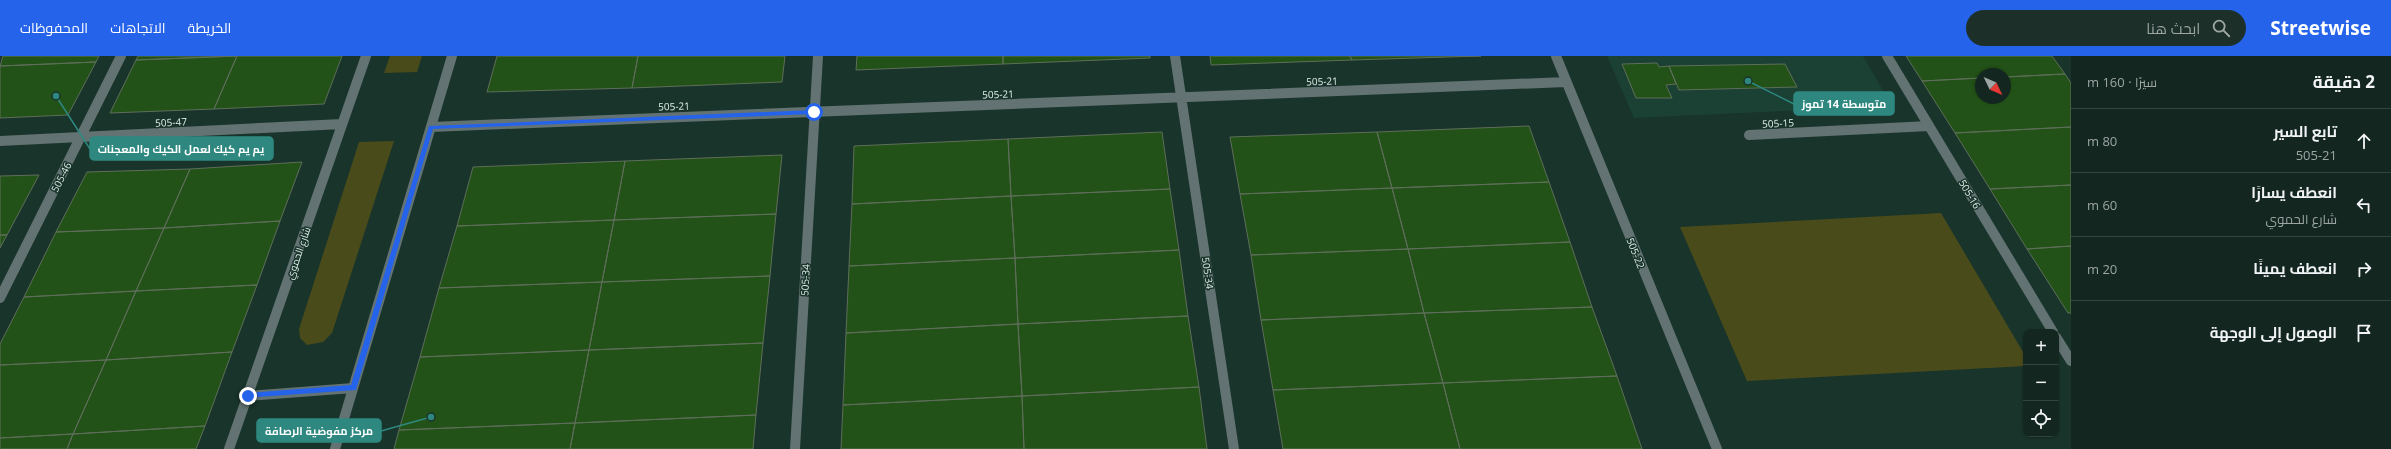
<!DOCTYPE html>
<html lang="ar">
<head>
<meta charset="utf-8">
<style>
  body { margin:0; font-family:"Open Sans",Cairo,sans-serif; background:#1c2f29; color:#f1f3f6; direction:rtl }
  .controls { position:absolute; right:12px; bottom:12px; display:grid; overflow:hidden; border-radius:8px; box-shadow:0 1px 3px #0004 }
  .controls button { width:36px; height:36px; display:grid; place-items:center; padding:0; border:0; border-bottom:1px solid #32443e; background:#132720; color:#f1f3f6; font:20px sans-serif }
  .compass { position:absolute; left:1975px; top:12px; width:36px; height:36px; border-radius:50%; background:#132720; box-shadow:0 1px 3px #0004; rotate:134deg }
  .stop { position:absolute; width:12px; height:12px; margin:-9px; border:3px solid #2563eb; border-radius:50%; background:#fff }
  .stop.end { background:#2563eb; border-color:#fff; box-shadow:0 1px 4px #0008 }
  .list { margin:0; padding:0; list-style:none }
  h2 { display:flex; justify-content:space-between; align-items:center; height:52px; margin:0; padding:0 16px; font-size:17px }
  h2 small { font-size:13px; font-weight:400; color:#9da5a5 }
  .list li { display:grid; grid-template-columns:26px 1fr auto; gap:12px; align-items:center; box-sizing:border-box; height:64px; padding:0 16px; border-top:1px solid #32443e }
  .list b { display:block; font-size:15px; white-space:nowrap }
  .list p { margin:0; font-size:13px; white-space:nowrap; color:#9da5a5 }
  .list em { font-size:13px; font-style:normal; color:#9da5a5 }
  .icon { flex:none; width:22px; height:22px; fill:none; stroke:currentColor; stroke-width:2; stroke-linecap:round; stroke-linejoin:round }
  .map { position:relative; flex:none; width:2071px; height:393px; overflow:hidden; direction:ltr }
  header { display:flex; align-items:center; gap:24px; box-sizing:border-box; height:56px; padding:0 20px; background:#2563eb; color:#fff }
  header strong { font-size:19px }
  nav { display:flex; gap:22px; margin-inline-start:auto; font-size:14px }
  .search { width:280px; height:36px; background:#1c2f29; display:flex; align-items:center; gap:10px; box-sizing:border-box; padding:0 14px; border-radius:22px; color:#9da5a5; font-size:15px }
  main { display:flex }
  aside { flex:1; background:#132720 }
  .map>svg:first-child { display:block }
  .built { fill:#1b4034 }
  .green { fill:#4a4b1a }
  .building { fill:#225217; stroke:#5e6e5a }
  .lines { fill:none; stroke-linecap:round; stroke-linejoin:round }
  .minor { stroke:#637272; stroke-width:10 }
  .route { fill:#2563eb }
  .labels { text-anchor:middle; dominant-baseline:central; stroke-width:3; stroke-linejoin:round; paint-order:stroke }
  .street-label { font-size:10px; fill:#dfefe9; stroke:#19342b }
  .leader { fill:none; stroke:#2e8880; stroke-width:1.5 }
  .callout-dot { fill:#2e8880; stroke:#19342b; stroke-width:1.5 }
  .callout { fill:#2e8880; stroke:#2e8880; stroke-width:1.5 }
  .callout-label { font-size:11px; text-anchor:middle; font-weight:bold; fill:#fff }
</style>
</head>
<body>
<header>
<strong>Streetwise</strong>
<div class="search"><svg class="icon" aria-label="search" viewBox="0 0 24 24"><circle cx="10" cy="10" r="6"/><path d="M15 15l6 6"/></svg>ابحث هنا</div>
<nav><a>الخريطة</a><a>الاتجاهات</a><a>المحفوظات</a></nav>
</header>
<main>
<aside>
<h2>2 دقيقة<small>سيرًا · 160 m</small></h2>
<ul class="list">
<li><svg class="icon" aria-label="ahead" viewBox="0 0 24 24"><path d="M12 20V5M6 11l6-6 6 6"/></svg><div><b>تابع السير</b><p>505-21</p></div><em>80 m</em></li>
<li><svg class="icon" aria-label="left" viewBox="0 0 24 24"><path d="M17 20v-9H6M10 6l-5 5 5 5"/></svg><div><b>انعطف يسارًا</b><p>شارع الحموي</p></div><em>60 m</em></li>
<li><svg class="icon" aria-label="right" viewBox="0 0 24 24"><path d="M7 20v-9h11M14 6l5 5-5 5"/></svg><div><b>انعطف يمينًا</b></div><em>20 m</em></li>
<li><svg class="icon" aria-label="arrive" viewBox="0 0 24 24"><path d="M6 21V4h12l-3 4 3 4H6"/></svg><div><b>الوصول إلى الوجهة</b></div></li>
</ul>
</aside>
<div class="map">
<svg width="2071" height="393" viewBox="0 0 2071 393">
  <rect width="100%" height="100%" fill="#19342b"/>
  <!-- built -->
  <path class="built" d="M1607 0H1863L1892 50 1634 62Z"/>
  <!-- green -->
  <path class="green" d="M390 0H422L417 16 384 17Z
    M394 85 332 277 323 286 307 289 300 282 299 273 359 86Z
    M1941 157 2026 301V310L1747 325 1680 171Z"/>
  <!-- building -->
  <path class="building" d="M3 0H99L96 6 0 10Z
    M138 0H237L136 4Z
    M237 0H342L324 48 214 53Z
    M237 0 214 53 110 57 136 4Z
    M497 0H638L632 32 487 36Z
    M638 0H785L782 26 632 32Z
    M857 0H1003V8L856 14Z
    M1003 0H1150V2L1003 8Z
    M1210 0H1350L1352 4 1211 9Z
    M1350 0H1481L1352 4Z
    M1906 0H2052L2065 18 2005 21V18H1981V22L1922 25Z
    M96 6 68 59 0 62V10Z
    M1657 7 1659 11 1669 10 1676 28 1666 29 1672 42H1636L1622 8Z
    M1785 8 1797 31 1679 34 1669 10Z
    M2065 18 2071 27V71L1955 77 1922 25 1981 22V42H2005V21Z
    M1529 70 1549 126 1392 132 1377 76Z
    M2071 71V129L1990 133 1955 77Z
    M1162 76 1170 133 1011 140 1008 83Z
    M1377 76 1392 132 1240 138 1230 81Z
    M1008 83 1011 140 852 148 854 90Z
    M782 99 776 158 614 164 625 105Z
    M625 105 614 164 457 170 473 111Z
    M302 106 280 165 164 172 190 113Z
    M190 113 164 172 56 176 87 116Z
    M39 119 7 179H0V120Z
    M1549 126 1570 186 1408 193 1392 132Z
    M2071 129V190L2027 193 1990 133Z
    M1392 132 1408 193 1251 199 1240 138Z
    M1170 133 1179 194 1015 202 1011 140Z
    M1011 140 1015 202 849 210 852 148Z
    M776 158 770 220 602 226 614 164Z
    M614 164 602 226 439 232 457 170Z
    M280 165 257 229 136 235 164 172Z
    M164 172 136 235 24 241 56 176Z
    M0 179H7L0 192Z
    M1570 186 1592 251 1424 257 1408 193Z
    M2071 190V257H2068L2027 193Z
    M1408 193 1424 257 1261 264 1251 199Z
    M1179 194 1188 260 1018 268 1015 202Z
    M1015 202 1018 268 846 277 849 210Z
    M770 220 763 287 589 294 602 226Z
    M602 226 589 294 420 301 439 232Z
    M257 229 232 296 106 304 136 235Z
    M136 235 106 304 0 309V288L24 241Z
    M1592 251 1617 320 1443 327 1424 257Z
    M1424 257 1443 327 1273 334 1261 264Z
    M1188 260 1199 331 1022 340 1018 268Z
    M1018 268 1022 340 843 349 846 277Z
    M763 287 756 359 575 367 589 294Z
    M589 294 575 367 399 374 420 301Z
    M232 296 205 370 73 378 106 304Z
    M106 304 73 378 0 382V309Z
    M1617 320 1642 393H1460L1443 327Z
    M1443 327 1460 393H1283L1273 334Z
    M1199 331 1207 393H1024L1022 340Z
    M1022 340 1024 393H841L843 349Z
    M756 359 753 393H570L575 367Z
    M575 367 570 393H394L399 374Z
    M205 370 196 393H67L73 378Z
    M73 378 67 393H0V382Z"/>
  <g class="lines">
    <!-- minor -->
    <path class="minor" d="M1175 0 1234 393
      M1556 0 1717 393
      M1887 0 2053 276
      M431 71 1566 26
      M1749 79 1929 70
      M0 85 342 68
      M0 242 121 0
      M2056 281 2071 305
      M248 340 353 332
      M229 393 366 0
      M335 393 452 0
      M795 393 818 0"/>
  </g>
  <!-- route -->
  <path class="route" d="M814 54 817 56 814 58 433 73 356 334 245 342 244 340 248 337 351 329 429 70Z"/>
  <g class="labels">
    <!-- street labels -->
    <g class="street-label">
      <text transform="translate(1322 25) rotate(-2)">505-21</text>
      <text transform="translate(998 38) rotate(-2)">505-21</text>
      <text transform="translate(674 50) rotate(-2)">505-21</text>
      <text transform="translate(171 66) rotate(-3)">505-47</text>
      <text transform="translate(1778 67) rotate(-3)">505-15</text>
      <text transform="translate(61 121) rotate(-63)">505-46</text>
      <text transform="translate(1970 138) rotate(59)">505-16</text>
      <text transform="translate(298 197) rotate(-71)">شارع الحموي</text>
      <text transform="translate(1636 197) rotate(68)">505-22</text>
      <text transform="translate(1208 217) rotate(82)">505-34</text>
      <text transform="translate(805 224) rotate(-87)">505-34</text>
    </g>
  </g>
  <!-- callouts -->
  <path class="leader" d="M1748 25L1794 48M56 40L90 93M431 361L381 375"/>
  <g class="callout-dot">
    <circle cx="1748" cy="25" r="4"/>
    <circle cx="56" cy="40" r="4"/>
    <circle cx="431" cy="361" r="4"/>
  </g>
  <g class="callout">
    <rect x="1794" y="36" width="100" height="23" rx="4"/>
    <rect x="90" y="81" width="183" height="23" rx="4"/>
    <rect x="257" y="363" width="124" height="23" rx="4"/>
  </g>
  <g class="callout-label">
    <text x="1844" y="52">متوسطة 14 تموز</text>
    <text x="181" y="97">يم يم كيك لعمل الكيك والمعجنات</text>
    <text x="319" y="379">مركز مفوضية الرصافة</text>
  </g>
</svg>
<div class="controls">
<button>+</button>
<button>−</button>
<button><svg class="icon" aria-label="locate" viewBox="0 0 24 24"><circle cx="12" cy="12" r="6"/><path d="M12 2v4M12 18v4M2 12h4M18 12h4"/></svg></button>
</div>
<svg class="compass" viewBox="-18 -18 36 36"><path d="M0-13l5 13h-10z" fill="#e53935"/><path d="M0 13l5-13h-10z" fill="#9da5a5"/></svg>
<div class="stop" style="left:814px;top:56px"></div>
<div class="stop end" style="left:248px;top:340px"></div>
</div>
</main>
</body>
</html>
